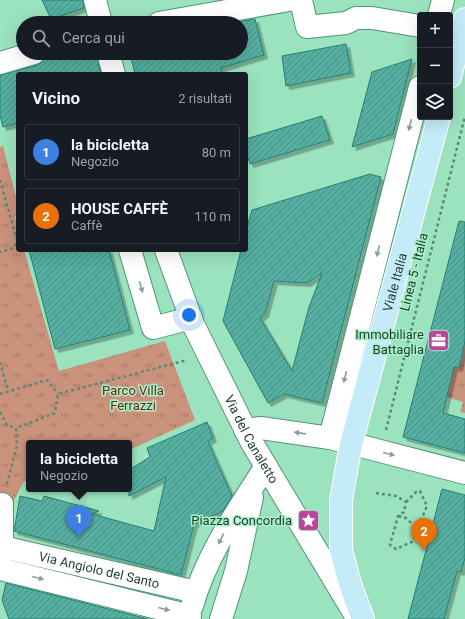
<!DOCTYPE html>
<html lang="it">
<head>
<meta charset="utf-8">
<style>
  body { margin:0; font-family:Roboto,sans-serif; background:#242831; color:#f1f3f6 }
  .controls { position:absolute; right:12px; top:12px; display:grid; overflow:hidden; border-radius:4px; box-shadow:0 4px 16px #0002 }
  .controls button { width:36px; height:36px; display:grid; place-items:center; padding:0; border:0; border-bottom:1px solid #363941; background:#171b24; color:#f1f3f6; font:20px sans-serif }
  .you { position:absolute; left:189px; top:315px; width:14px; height:14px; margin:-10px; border:3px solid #fff; border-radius:50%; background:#1a73e8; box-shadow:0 0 0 6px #1a73e833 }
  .badge { display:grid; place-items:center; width:26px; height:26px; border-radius:50%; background:#be4598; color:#fff; font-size:13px; font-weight:700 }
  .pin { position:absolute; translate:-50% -33px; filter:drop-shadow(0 1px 2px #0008) }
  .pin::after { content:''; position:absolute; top:21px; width:14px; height:12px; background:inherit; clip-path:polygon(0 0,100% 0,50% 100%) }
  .popup { position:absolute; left:26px; top:440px; width:106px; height:52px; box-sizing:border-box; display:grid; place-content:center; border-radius:4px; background:#171b24; filter:drop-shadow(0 1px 3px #0005); font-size:13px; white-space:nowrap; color:#9ea1a6 }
  .popup b { font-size:15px; color:#f1f3f6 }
  .popup::after { content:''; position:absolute; left:50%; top:100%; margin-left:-8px; border:8px solid transparent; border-top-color:#171b24 }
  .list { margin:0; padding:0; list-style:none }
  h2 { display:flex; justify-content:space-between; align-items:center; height:52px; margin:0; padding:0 16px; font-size:17px }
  h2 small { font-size:13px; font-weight:400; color:#9ea1a6 }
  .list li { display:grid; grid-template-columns:26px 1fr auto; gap:12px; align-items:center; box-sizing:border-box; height:56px; margin:0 8px 8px; padding:0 8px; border:1px solid #363941; border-radius:4px }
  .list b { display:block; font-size:15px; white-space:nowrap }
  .list p { margin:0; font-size:13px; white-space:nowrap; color:#9ea1a6 }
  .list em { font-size:13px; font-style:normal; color:#9ea1a6 }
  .icon { flex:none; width:22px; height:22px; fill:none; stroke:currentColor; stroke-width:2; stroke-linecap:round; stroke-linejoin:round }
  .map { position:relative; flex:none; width:465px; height:619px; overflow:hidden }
  .search { position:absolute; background:#171b24; box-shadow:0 4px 16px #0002; left:16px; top:16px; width:232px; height:44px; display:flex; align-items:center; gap:10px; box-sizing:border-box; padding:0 14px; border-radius:22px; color:#9ea1a6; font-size:15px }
  .panel { position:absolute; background:#171b24; box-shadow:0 4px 16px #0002; left:16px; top:72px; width:232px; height:180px; border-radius:4px }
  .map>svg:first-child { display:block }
  .grass { fill:url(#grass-tufts) }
  .building { fill:url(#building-hatch); stroke:#208073; fill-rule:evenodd; filter:url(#shadow) }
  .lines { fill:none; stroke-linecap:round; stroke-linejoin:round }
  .minor-casing { stroke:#509675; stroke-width:24 }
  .major-casing { stroke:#fff; stroke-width:24 }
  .path { stroke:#598a72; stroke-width:2.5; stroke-dasharray:3 3; stroke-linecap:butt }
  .minor { stroke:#fff; stroke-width:22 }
  .major { stroke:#c4ebf8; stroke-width:22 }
  .oneway { fill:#8e9e96 }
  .labels { text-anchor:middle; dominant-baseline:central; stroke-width:3; stroke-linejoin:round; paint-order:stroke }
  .street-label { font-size:13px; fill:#1e3c2d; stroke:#a8f0cb }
  .poi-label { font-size:13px; fill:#1e3c2d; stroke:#a8f0cb; text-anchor:end }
  .park-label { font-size:13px; fill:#6b290c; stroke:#a8f0cb }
</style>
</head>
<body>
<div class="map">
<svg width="465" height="619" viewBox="0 0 465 619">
  <defs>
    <pattern id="grass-tufts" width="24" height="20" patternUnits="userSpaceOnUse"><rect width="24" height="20" fill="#ca917b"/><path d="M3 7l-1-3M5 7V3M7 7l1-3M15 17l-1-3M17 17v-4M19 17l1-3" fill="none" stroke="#a37865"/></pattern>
    <pattern id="building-hatch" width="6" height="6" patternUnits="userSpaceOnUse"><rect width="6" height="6" fill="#57afa1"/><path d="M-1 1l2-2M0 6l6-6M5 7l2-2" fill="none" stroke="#479084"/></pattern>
    <filter id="shadow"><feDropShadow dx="3.5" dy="3.5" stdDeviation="0" flood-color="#0004"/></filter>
  </defs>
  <rect width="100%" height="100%" fill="#9be2be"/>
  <!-- grass -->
  <path class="grass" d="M3 146 18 205V212L15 217 18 227V250H24L59 371 165 341 195 420 129 450V443H117L116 440 111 443H29V482L24 481 12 504H0V147Z
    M465 341V413L460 412 463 402 447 397 454 367 459 368Z"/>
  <!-- building -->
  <path class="building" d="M42 0H83L84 8 51 19Z
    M255 19 264 55 221 68 222 74H135L130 53H241V23H231Z
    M346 44 351 73 286 86 282 56Z
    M46 53H96L101 74H18V123L3 127 0 115V75L38 65 43 61Z
    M412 59 393 134 352 147 372 72Z
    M322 116 330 140 250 164 246 151V139Z
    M370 174 381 177 322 403 284 394 268 403 223 321 241 250H246V230L252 210ZM322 273 309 307 292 371 260 318 265 314 274 281 307 283Z
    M459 221 465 222V341L459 368 454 367 443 413 465 419V453L403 437Z
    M29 250H109L130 330 55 349Z
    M207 422 213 438 208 442 232 496 223 511 194 524 181 575 14 531 20 496 42 501 44 496 99 511 92 514 154 531 166 477 129 496V470L150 457 147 448Z
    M442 489 465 495V558L461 572 457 571 444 619H408Z
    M6 583 148 619H9L2 600Z"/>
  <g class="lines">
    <defs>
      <g id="minor">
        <path d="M95 0 101 23"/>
        <path d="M301 0 307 27 346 23 356 18H372L420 26"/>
        <path d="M439 15 443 0"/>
        <path d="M159 23 289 0"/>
        <path d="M108 53 114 74"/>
        <path d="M0 63 34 53"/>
        <path d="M130 250 153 328 191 318"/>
        <path id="s1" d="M166 250 193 324 252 443 356 616"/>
        <path d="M245 430 261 428 330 438 465 473"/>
        <path d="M330 438 420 87"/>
        <path d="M2 547V504"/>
        <path id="s2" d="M0 557 2 547 196 592"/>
        <path d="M0 569 190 616"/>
        <path d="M192 606C206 555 238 510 266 466"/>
        <path d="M221 619 236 571 252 497"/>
      </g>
      <g id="major">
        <path d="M450 77 465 19"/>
        <path id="s3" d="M363 619 350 584 341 550V500L351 444 439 117"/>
      </g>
    </defs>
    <!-- minor casing -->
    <use href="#minor" class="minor-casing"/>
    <!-- major casing -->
    <use href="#major" class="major-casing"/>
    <!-- path -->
    <path class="path" d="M0 180 17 240 14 248 0 252
      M0 362 8 391
      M0 394 47 380 58 394
      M0 412 7 425 16 428
      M386 430 465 116
      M7 484 17 445 16 428 55 413 58 394 187 360
      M376 493 396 496 406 502 404 512 398 516 390 545 396 549 414 541 415 527 406 518 398 516
      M406 502 416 492 420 491 427 506 422 518 415 527"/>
    <!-- minor -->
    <use href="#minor" class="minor"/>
    <!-- major -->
    <use href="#major" class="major"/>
  </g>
  <!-- one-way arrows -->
  <defs><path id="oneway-solid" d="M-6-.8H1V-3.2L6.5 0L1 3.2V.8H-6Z"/></defs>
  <g class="oneway">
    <use href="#oneway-solid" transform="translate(410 125) rotate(104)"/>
    <use href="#oneway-solid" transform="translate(378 251) rotate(104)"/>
    <use href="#oneway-solid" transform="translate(141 287) rotate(74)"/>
    <use href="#oneway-solid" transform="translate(345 377) rotate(104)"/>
    <use href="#oneway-solid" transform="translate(300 433) rotate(-172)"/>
    <use href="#oneway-solid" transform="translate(389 454) rotate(14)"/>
    <use href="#oneway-solid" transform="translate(221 539) rotate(116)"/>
    <use href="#oneway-solid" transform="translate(38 578) rotate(14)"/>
    <use href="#oneway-solid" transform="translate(164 609) rotate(14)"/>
  </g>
  <!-- icons -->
  <defs>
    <symbol id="office-square" viewBox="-11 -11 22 22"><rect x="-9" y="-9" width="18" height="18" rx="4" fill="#be4598" stroke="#a8f0cb"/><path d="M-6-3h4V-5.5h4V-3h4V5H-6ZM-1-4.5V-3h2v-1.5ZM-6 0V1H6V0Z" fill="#fff"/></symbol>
    <symbol id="sight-square" viewBox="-11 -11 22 22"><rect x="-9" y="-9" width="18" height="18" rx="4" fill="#be4598" stroke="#a8f0cb"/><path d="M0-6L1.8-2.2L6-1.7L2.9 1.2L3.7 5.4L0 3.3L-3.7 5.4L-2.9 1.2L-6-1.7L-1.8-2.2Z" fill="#fff"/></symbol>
  </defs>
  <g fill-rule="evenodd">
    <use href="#office-square" x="426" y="328" width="25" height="25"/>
    <use href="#sight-square" x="296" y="508" width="25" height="25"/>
  </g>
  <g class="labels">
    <!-- street labels -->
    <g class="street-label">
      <text transform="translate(414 272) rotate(-76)">Linea 5 - Italia</text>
      <text stroke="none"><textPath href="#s3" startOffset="347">Viale Italia</textPath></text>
      <text stroke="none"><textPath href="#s1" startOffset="208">Via del Canaletto</textPath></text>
      <text stroke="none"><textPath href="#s2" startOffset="110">Via Angiolo del Santo</textPath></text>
    </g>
    <!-- poi labels -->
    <g class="poi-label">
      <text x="424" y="334">Immobiliare<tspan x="424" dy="15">Battaglia</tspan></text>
      <text x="292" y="520">Piazza Concordia</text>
    </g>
    <!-- park labels -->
    <g class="park-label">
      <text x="133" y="390">Parco Villa<tspan x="133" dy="15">Ferrazzi</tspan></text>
    </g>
  </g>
</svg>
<div class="controls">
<button>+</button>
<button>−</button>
<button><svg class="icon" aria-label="layers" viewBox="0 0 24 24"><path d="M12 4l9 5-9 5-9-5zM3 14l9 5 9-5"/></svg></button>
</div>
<div class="you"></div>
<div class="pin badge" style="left:79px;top:538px;background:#3f7fe0">1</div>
<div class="popup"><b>la bicicletta</b>Negozio</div>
<div class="pin badge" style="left:424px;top:551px;background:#e8710a">2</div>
<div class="search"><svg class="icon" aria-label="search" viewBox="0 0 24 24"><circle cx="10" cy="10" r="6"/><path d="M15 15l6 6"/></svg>Cerca qui</div>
<section class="panel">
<h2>Vicino<small>2 risultati</small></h2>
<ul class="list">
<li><span class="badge" style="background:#3f7fe0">1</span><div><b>la bicicletta</b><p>Negozio</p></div><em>80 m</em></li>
<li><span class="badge" style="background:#e8710a">2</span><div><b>HOUSE CAFFÈ</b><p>Caffè</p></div><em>110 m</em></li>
</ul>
</section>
</div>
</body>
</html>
